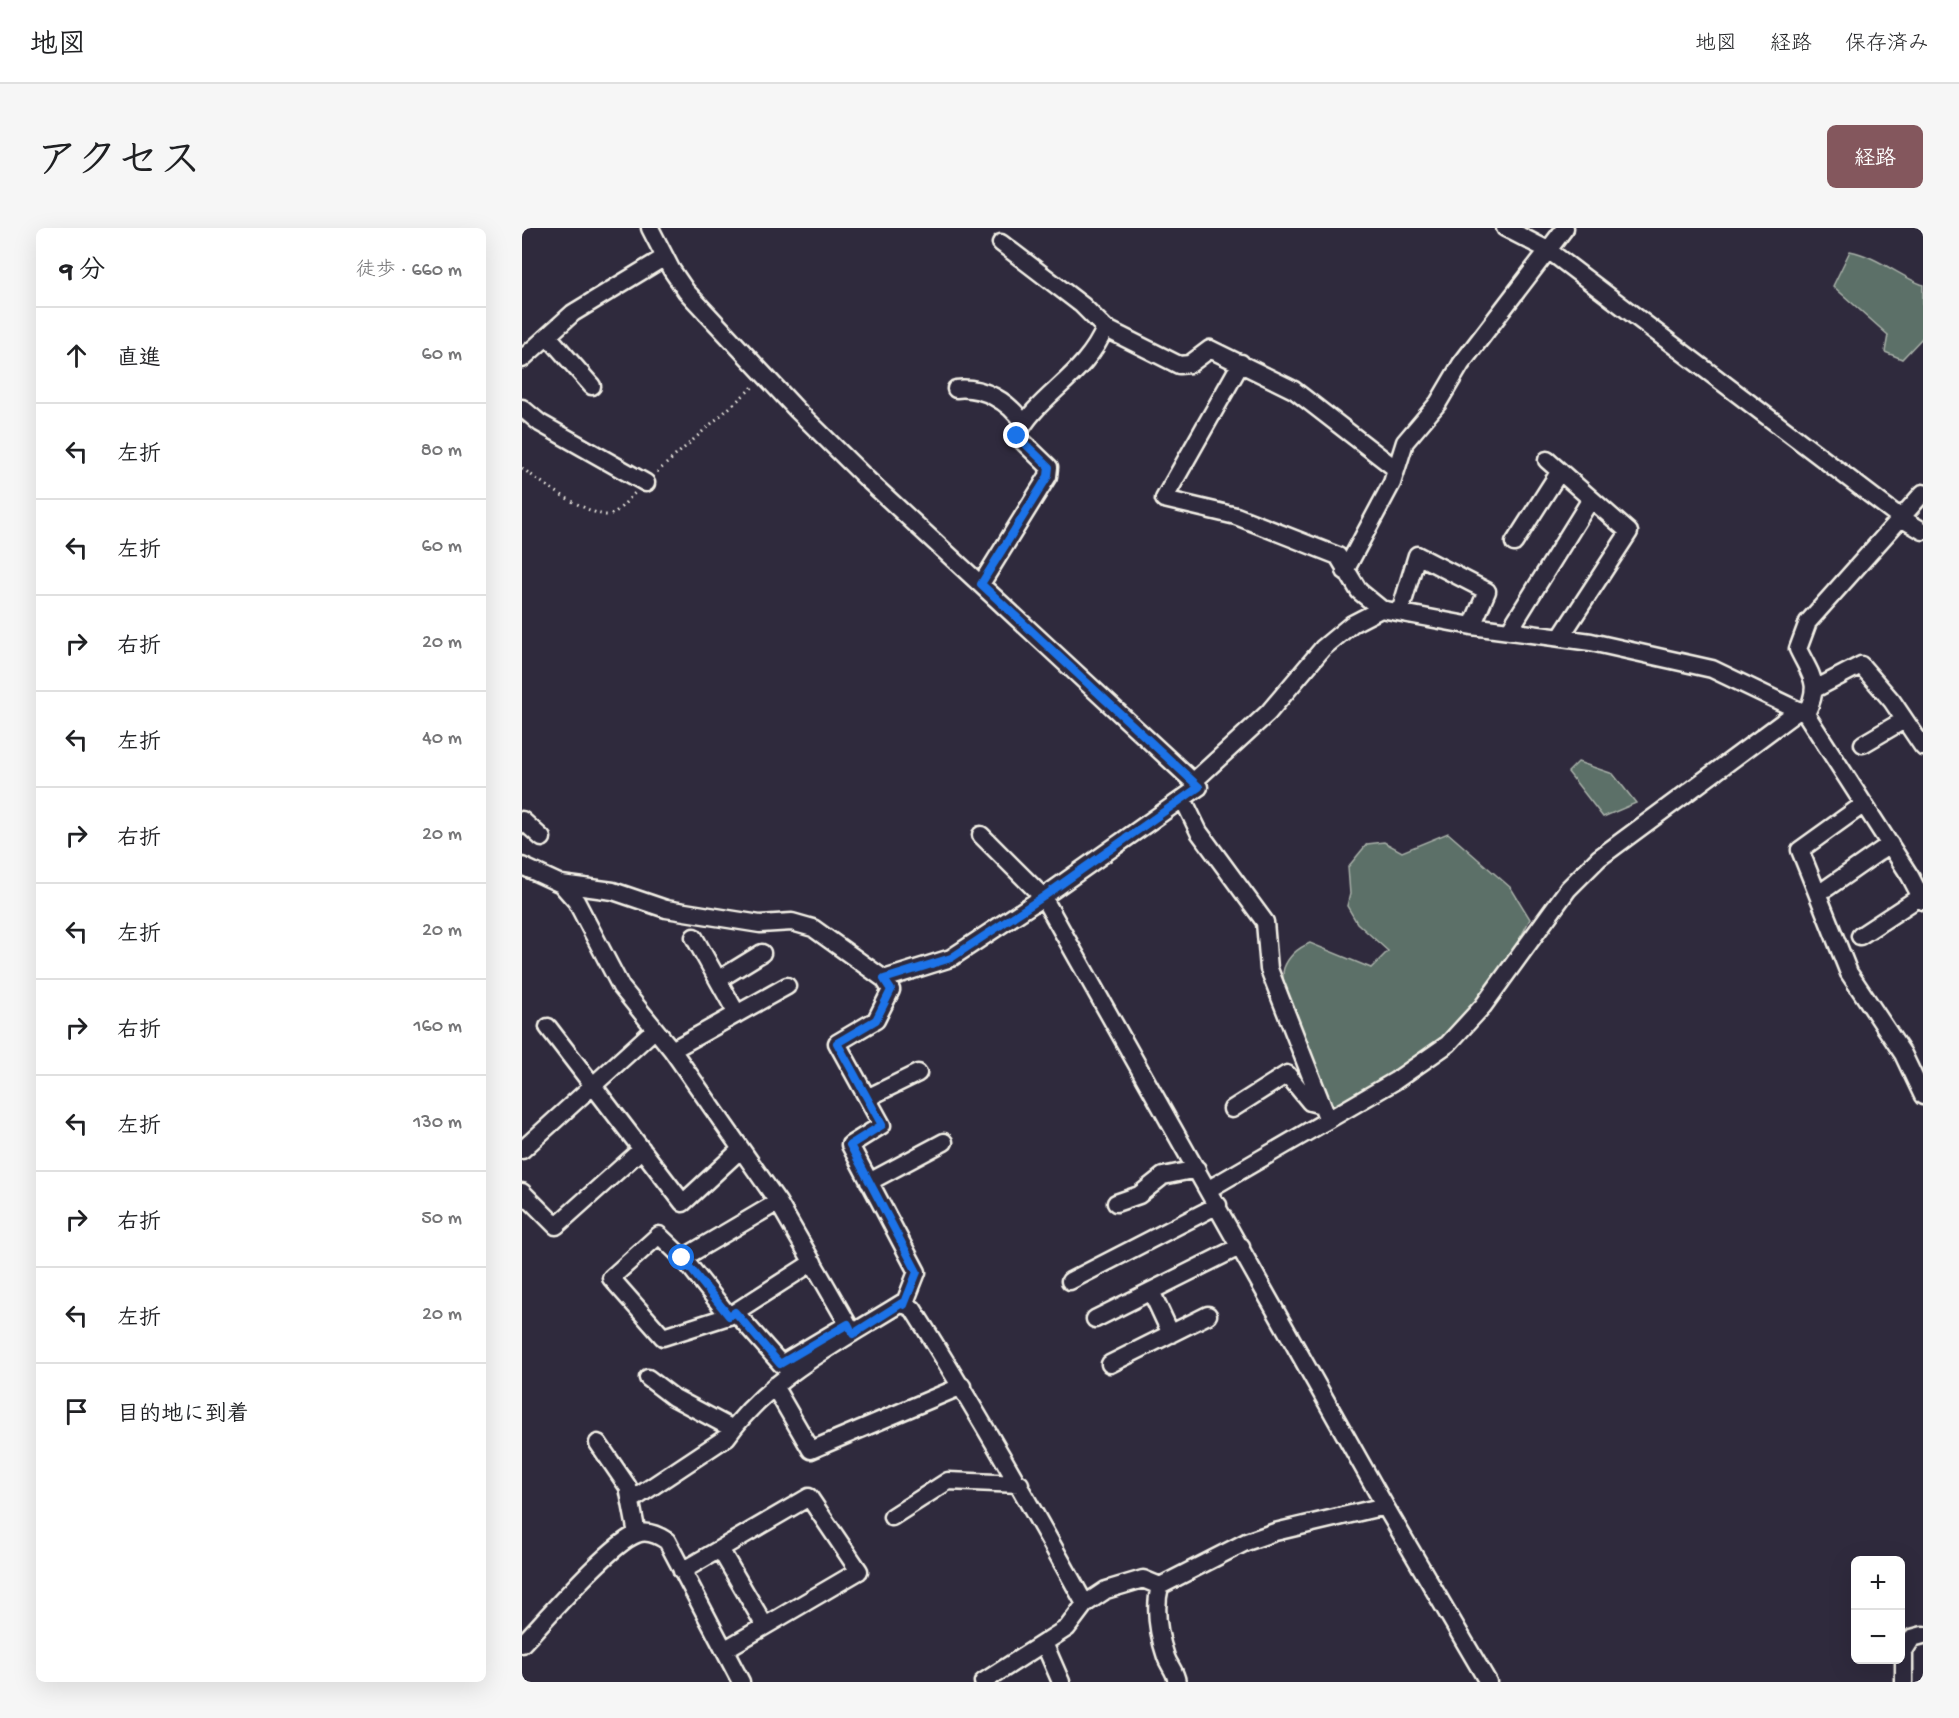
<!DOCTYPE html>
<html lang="ja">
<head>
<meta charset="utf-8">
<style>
  body { margin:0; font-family:"Gochi Hand","Klee One",sans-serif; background:#f6f6f6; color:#202124 }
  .controls { position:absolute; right:18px; bottom:18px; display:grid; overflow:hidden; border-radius:9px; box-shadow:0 6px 24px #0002 }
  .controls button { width:54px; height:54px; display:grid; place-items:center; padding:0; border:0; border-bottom:2px solid #e0e0e0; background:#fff; color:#202124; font:30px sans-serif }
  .stop { position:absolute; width:18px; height:18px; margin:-14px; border:4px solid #1a73e8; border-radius:50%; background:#fff }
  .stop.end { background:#1a73e8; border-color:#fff; box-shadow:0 2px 6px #0008 }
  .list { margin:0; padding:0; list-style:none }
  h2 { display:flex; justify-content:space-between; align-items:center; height:78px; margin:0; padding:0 24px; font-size:26px }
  h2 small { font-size:20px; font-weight:400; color:#757577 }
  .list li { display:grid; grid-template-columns:39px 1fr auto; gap:18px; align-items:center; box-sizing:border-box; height:96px; padding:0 24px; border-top:2px solid #e0e0e0 }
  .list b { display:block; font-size:22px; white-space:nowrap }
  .list em { font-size:20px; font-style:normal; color:#757577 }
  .icon { flex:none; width:33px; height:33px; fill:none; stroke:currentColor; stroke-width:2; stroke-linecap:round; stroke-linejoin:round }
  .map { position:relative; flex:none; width:1401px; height:1454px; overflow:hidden; border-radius:9px }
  header { display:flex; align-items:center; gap:36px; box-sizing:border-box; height:84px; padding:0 30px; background:#fff; border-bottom:2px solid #e0e0e0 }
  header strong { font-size:28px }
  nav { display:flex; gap:33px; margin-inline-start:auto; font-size:21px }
  .intro { display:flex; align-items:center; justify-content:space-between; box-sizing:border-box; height:144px; padding:0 36px }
  h1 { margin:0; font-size:42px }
  .button { padding:15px 27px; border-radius:9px; background:#84575d; color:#fff; font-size:21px; font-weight:700 }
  main { display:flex; gap:36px; padding:0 36px }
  aside { flex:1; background:#fff; border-radius:9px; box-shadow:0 6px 24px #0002 }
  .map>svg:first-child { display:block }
  .green { fill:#5b6f68; stroke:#a8b0a8; stroke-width:1.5 }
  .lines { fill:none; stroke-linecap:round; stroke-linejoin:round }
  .minor-casing { stroke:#f4f1e8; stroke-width:21 }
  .path { stroke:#f4f1e8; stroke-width:3; stroke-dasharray:1.5 4.5; stroke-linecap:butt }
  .minor { stroke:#2f2a3d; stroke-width:16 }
  .route { stroke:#1a73e8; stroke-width:8 }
</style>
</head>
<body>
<header>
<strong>地図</strong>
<nav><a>地図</a><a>経路</a><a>保存済み</a></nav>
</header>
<div class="intro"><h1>アクセス</h1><a class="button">経路</a></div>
<main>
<aside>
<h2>9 分<small>徒歩 · 660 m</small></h2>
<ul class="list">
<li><svg class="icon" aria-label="ahead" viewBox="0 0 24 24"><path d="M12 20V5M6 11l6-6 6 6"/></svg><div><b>直進</b></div><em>60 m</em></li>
<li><svg class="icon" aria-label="left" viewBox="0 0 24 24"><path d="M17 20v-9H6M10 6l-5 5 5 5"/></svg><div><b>左折</b></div><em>80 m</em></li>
<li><svg class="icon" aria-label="left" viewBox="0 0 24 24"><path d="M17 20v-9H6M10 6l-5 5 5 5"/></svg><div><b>左折</b></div><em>60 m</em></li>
<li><svg class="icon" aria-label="right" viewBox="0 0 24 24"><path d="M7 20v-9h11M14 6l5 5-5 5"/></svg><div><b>右折</b></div><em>20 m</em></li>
<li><svg class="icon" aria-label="left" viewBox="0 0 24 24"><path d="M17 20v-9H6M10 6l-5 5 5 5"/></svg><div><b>左折</b></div><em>40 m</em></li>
<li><svg class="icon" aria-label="right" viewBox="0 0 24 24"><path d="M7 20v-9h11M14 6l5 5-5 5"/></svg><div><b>右折</b></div><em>20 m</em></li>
<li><svg class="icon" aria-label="left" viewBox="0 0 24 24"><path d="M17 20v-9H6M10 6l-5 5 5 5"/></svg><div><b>左折</b></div><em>20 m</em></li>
<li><svg class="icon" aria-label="right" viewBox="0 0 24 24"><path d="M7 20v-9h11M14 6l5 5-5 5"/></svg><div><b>右折</b></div><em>160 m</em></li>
<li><svg class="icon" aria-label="left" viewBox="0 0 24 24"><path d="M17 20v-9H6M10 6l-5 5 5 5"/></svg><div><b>左折</b></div><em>130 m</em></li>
<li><svg class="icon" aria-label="right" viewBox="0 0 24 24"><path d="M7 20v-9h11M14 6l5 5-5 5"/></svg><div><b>右折</b></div><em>50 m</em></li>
<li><svg class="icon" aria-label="left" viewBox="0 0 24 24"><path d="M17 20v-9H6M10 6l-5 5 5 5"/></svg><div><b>左折</b></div><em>20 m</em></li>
<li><svg class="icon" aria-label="arrive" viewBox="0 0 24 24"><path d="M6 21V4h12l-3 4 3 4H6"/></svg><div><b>目的地に到着</b></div></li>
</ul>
</aside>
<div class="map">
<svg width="1401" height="1454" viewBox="0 0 1401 1454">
  <rect width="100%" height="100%" fill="#2f2a3d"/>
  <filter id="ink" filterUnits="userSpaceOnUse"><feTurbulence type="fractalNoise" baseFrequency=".0167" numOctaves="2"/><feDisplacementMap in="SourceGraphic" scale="12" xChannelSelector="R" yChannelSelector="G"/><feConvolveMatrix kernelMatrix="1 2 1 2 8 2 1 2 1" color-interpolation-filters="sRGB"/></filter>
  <g filter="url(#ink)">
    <!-- green -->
    <path class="green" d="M1328 23C1354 28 1376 47 1401 57V109L1380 131 1363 124 1366 107 1311 58Z
      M1056 534 1091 546 1114 575 1081 589 1046 544Z
      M926 605 989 660 1008 691C993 720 977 753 955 778 914 824 862 852 808 881 798 855 754 763 762 740 767 727 776 720 788 715L849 740 866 723 835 695 825 678 828 666 826 639 845 616 862 614 880 624Z"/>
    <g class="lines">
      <defs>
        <path id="minor" d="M128 0 149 41 164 63 275 182 346 252 677 559 521 669 863 1278 966 1454
          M983 0 1026 22 1379 290 1401 303
          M479 15 560 77 583 100 657 137 668 136 688 121 772 162 874 241
          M26 108 70 158
          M0 131 51 85 143 29
          M719 135 642 271 714 288 816 328 837 363 859 381
          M434 161C460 158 487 173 501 195
          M0 180 18 195 124 255
          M1025 232 1107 304 1038 410
          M1401 265 1286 394 1276 421C1290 450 1299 455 1284 486L1388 648 1401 673
          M992 315 1038 243
          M823 343 870 255 883 214 916 175 939 136 1043 0
          M459 356 526 248 527 239 495 208C514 168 564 148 583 100
          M878 384 895 327 965 363 950 398
          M987 403 1069 271
          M1293 461 1339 437 1370 473 1401 519
          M1341 516 1382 492
          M671 554 746 485 801 420 830 396 859 381 950 398 1069 414 1190 441 1284 486
          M661 571 677 604 743 694 747 741 806 892
          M1342 576 1278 622 1327 745 1381 826 1401 868
          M0 592 20 610
          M0 638 39 656 54 673 99 759 150 822 256 974 331 1105
          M39 656 91 663 144 681 238 696 270 694 291 700 362 751 429 730 521 669 459 607
          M1305 660 1368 616
          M1338 708 1399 668
          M172 709 215 786
          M362 751 369 762 354 792 315 815 360 897 328 917 395 1044 382 1077
          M196 752 240 725
          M26 799 161 975 219 921
          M150 822 265 758
          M345 870 396 845
          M710 881 765 846 788 874 800 877
          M0 922 132 802
          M347 954 422 914
          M687 961 873 853 926 816 961 778 1046 661 1077 630 1277 482
          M0 964 34 998 120 921
          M594 975 617 967 641 948 675 941
          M137 1007 161 1030 207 1088 141 1109 89 1050Z
          M161 1030 256 974
          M548 1053 696 977
          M629 1063 649 1106
          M213 1084 259 1136 326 1096
          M207 1088 291 1034
          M573 1091 719 1018
          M588 1136 686 1087
          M126 1150 151 1169 211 1201
          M252 1158 289 1222 440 1158
          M76 1215 106 1259 115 1306
          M110 1272 205 1209C247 1149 319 1113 380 1075L391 1081C452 1178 508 1276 563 1376
          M370 1289 426 1253 498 1256
          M198 1321 243 1398
          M160 1343 287 1269 337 1343 202 1422
          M522 1415 539 1454
          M0 1416C22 1393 89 1315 115 1306 125 1302 136 1307 145 1313L219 1454
          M461 1454 545 1400 563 1376 584 1362 621 1351 638 1358
          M655 1454C653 1442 647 1438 644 1429 636 1405 632 1381 638 1358L724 1314 753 1304 863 1278
          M1382 1454V1423L1390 1410 1401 1407"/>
      </defs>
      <!-- minor casing -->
      <use href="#minor" class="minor-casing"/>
      <!-- path -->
      <path class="path" d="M0 240C15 252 69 289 87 287 96 285 106 271 113 265
        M135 244 233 157"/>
      <!-- minor -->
      <use href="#minor" class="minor"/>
    </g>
  </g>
  <g class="lines" filter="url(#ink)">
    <!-- route -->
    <path class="route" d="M160 1030 207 1088 213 1084 258 1136 326 1096 331 1106 380 1075 382 1077 395 1044 328 917 360 897 315 815 354 792 369 762 362 751 429 730 521 669 677 559 459 356 526 248 527 239 495 208"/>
  </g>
</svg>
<div class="controls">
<button>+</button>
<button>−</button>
</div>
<div class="stop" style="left:160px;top:1030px"></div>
<div class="stop end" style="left:495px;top:208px"></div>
</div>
</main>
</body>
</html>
